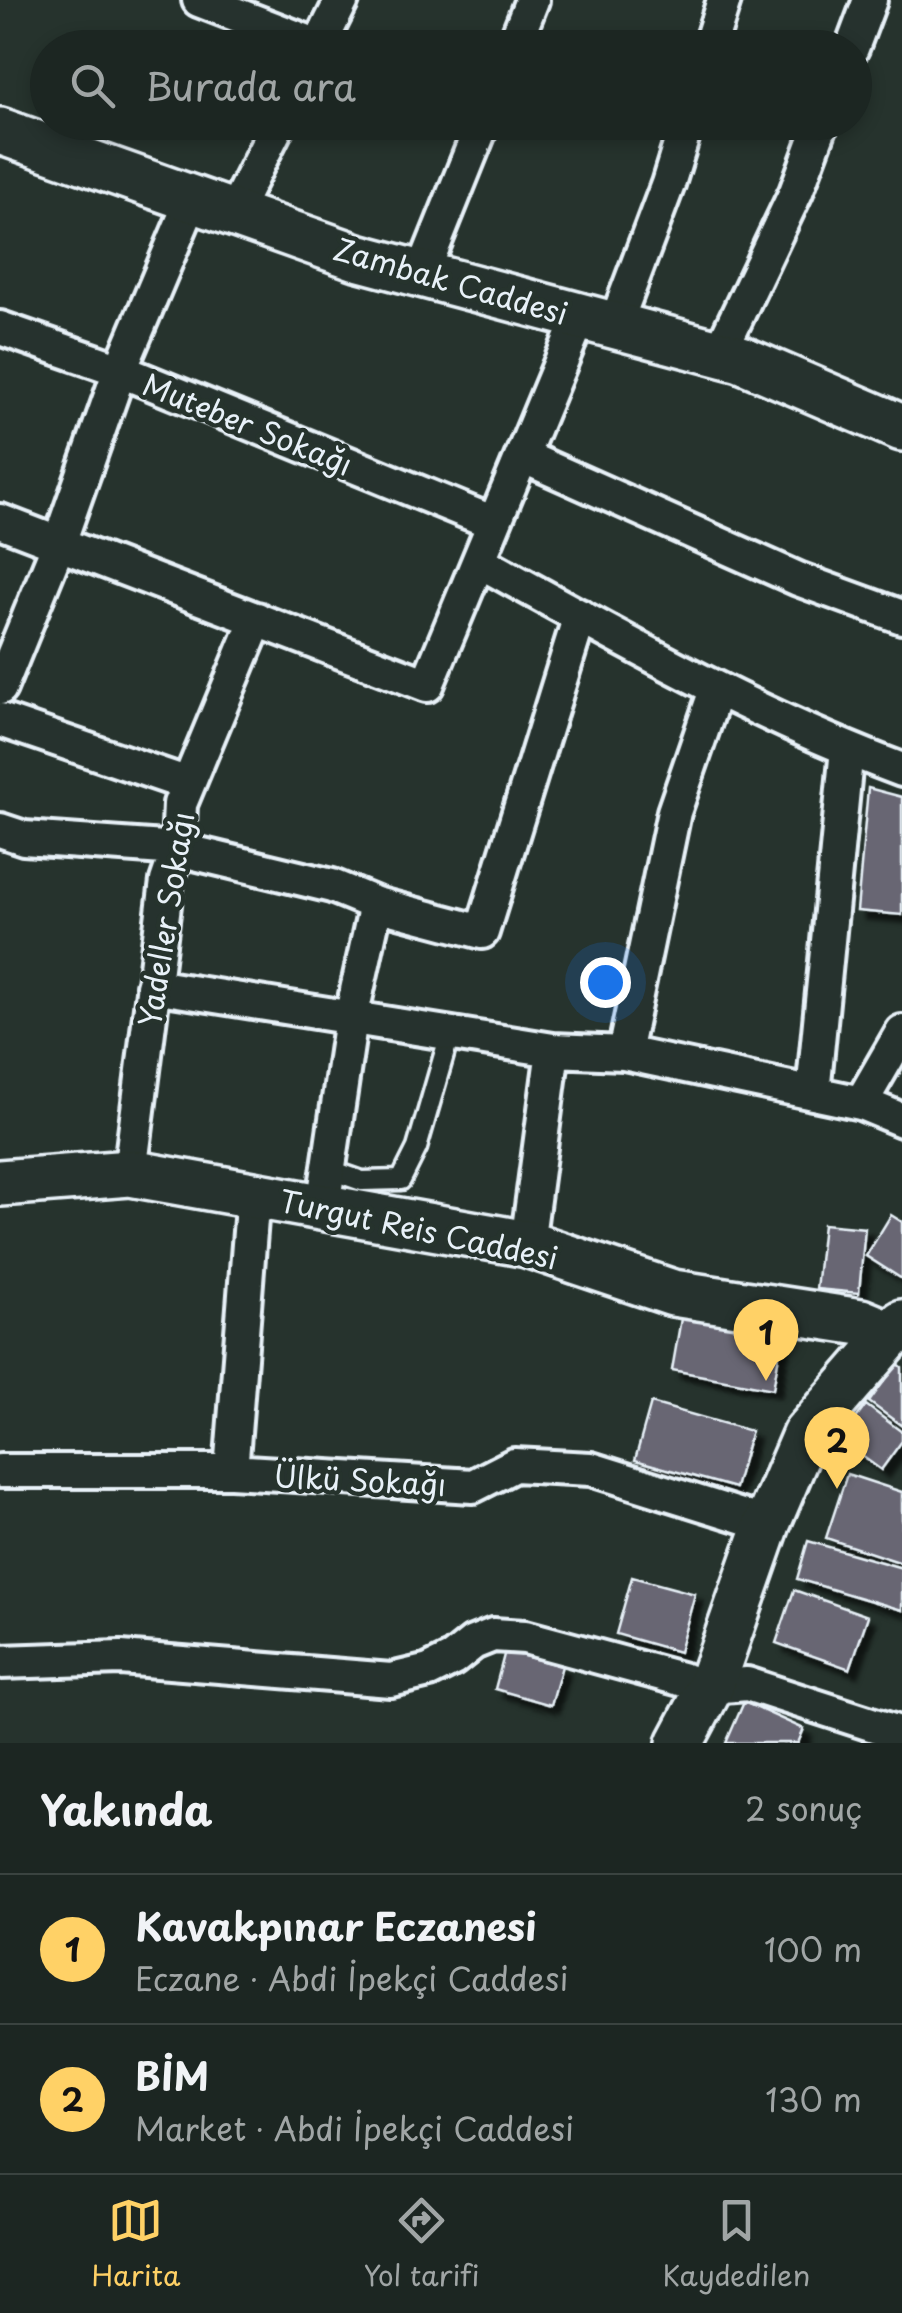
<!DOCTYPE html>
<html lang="tr">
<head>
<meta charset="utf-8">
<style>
  body { margin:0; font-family:"Playpen Sans",sans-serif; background:#29322f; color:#f1f3f6 }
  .you { position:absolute; left:605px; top:982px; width:35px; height:35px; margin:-25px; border:8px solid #fff; border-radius:50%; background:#1a73e8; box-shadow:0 0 0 15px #1a73e833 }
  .badge { display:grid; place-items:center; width:65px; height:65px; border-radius:50%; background:#ffd166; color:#111; font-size:32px; font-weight:700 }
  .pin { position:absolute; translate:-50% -82px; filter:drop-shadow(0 2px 5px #0008) }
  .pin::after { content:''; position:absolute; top:52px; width:35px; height:30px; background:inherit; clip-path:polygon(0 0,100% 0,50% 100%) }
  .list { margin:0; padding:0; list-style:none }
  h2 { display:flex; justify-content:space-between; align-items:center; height:130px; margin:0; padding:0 40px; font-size:42px }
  h2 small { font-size:32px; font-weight:400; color:#a0a5a5 }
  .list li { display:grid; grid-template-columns:65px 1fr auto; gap:30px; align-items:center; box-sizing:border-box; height:150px; padding:0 40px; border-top:2px solid #3a4340 }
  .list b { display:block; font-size:38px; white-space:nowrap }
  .list p { margin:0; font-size:32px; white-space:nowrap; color:#a0a5a5 }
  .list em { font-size:32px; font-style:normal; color:#a0a5a5 }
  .icon { flex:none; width:55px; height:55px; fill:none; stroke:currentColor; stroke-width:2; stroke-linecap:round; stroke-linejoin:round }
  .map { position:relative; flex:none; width:902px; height:1743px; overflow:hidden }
  .search { position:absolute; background:#1c2622; box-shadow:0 5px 15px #0003; left:30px; right:30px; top:30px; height:110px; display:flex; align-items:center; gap:25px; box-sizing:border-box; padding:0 35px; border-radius:55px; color:#a0a5a5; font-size:38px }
  .sheet { height:430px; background:#1c2622 }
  nav { display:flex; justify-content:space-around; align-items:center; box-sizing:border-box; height:140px; border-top:2px solid #3a4340; background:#1c2622; font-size:28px; color:#a0a5a5 }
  nav a { display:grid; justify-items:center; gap:5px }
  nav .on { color:#ffd166 }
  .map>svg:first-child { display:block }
  .building { fill:#676673; stroke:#e8f1f8; stroke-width:2.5; filter:url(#shadow) }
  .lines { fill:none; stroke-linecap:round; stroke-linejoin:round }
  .lane-casing { stroke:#e8f1f8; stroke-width:25 }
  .street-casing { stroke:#e8f1f8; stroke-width:40 }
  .secondary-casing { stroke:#e8f1f8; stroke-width:52 }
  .lane { stroke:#26332d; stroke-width:18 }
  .street { stroke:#26332d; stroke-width:32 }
  .secondary { stroke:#26332d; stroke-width:45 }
  .labels { text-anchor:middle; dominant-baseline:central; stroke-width:9; stroke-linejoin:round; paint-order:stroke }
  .street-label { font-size:30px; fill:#e8f1f8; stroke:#26332d }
</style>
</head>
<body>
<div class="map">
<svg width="902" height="1743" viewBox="0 0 902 1743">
  <defs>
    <filter id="shadow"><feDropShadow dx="8" dy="8" stdDeviation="2.5" flood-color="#0009"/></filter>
  </defs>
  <rect width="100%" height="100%" fill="#26332d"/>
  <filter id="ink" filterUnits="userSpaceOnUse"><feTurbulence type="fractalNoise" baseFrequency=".01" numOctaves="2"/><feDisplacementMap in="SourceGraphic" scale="20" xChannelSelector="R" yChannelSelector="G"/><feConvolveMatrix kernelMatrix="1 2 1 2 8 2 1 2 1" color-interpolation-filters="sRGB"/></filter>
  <g filter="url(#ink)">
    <!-- building -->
    <path class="building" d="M868 788 902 797V915L857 911Z
      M891 1215 902 1222V1279L866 1256Z
      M823 1224 865 1228 859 1293 816 1289Z
      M683 1307 784 1326 773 1389 672 1370Z
      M897 1363 902 1367V1426L869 1402Z
      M651 1403 751 1431 735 1488 635 1460Z
      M866 1405 902 1432V1441L881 1470 840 1440Z
      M847 1474 902 1492V1563L826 1538Z
      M808 1541 902 1568V1610L797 1579Z
      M632 1577 695 1594 679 1652 616 1634Z
      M794 1590 868 1616 850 1669 776 1643Z
      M505 1651 562 1666 551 1705 495 1689Z
      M744 1702 804 1729 798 1743H726Z"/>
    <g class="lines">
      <defs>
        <path id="lane" d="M328 1169 362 1181 401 1180 417 1148 450 1034"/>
        <path id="street" d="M199 0 318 46
          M318 48 342 0
          M513 48 532 0
          M709 48 724 0
          M852 48 870 0
          M234 212 279 122
          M422 274 483 122
          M615 325 668 184 687 122
          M0 328 109 366 494 523
          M720 352 796 192 822 122
          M522 456 798 579 902 617
          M0 521 427 685 580 316
          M479 561C617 637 754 715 902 770
          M0 688 59 543 120 370 193 197
          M0 720 188 784
          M0 830 24 838 178 849 332 886 376 904 351 1018 323 1207
          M376 904 482 932 580 616
          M153 986 553 1050 624 1053 861 1103 902 1120
          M624 1053 674 812 716 690
          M813 1093 847 749
          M861 1103 902 1032
          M130 1173 167 881 178 849 180 804 257 619
          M527 1244 553 1050
          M0 1471H231L473 1486 514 1465 591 1469 767 1524
          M231 1471 253 1194
          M0 1662 121 1658 391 1680 429 1671 453 1659 473 1643 493 1635 525 1637 710 1687 747 1684 902 1734"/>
        <path id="secondary" d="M0 131 357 257 741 359 902 428
          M0 1183 130 1173 527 1244 673 1293 861 1322 890 1334
          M680 1743 710 1687 767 1524 805 1435 902 1323"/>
      </defs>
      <!-- lane casing -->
      <use href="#lane" class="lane-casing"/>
      <!-- street casing -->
      <use href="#street" class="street-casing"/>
      <!-- secondary casing -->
      <use href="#secondary" class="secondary-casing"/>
      <!-- lane -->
      <use href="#lane" class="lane"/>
      <!-- street -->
      <use href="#street" class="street"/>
      <!-- secondary -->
      <use href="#secondary" class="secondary"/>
    </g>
  </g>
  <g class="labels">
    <!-- street labels -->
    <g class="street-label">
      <text transform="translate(451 280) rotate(16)">Zambak Caddesi</text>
      <text transform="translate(248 423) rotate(22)">Muteber Sokağı</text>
      <text transform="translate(165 919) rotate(-81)">Yadeller Sokağı</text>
      <text transform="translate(419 1228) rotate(12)">Turgut Reis Caddesi</text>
      <text transform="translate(360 1479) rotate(3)">Ülkü Sokağı</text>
    </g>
  </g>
</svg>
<div class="you"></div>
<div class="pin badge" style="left:766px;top:1381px">1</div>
<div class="pin badge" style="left:837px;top:1489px">2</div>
<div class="search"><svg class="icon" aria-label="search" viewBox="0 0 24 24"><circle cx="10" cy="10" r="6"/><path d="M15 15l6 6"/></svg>Burada ara</div>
</div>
<section class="sheet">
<h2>Yakında<small>2 sonuç</small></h2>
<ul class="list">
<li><span class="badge">1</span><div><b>Kavakpınar Eczanesi</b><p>Eczane · Abdi İpekçi Caddesi</p></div><em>100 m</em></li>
<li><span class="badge">2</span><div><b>BİM</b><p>Market · Abdi İpekçi Caddesi</p></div><em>130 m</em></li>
</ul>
</section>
<nav>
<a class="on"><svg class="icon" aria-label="map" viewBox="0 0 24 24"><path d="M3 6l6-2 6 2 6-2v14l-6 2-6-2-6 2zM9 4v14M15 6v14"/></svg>Harita</a>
<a><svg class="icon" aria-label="directions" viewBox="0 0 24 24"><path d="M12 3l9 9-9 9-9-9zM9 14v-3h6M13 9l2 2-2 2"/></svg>Yol tarifi</a>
<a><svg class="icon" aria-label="saved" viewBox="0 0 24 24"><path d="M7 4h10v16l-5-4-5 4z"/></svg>Kaydedilen</a>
</nav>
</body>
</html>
